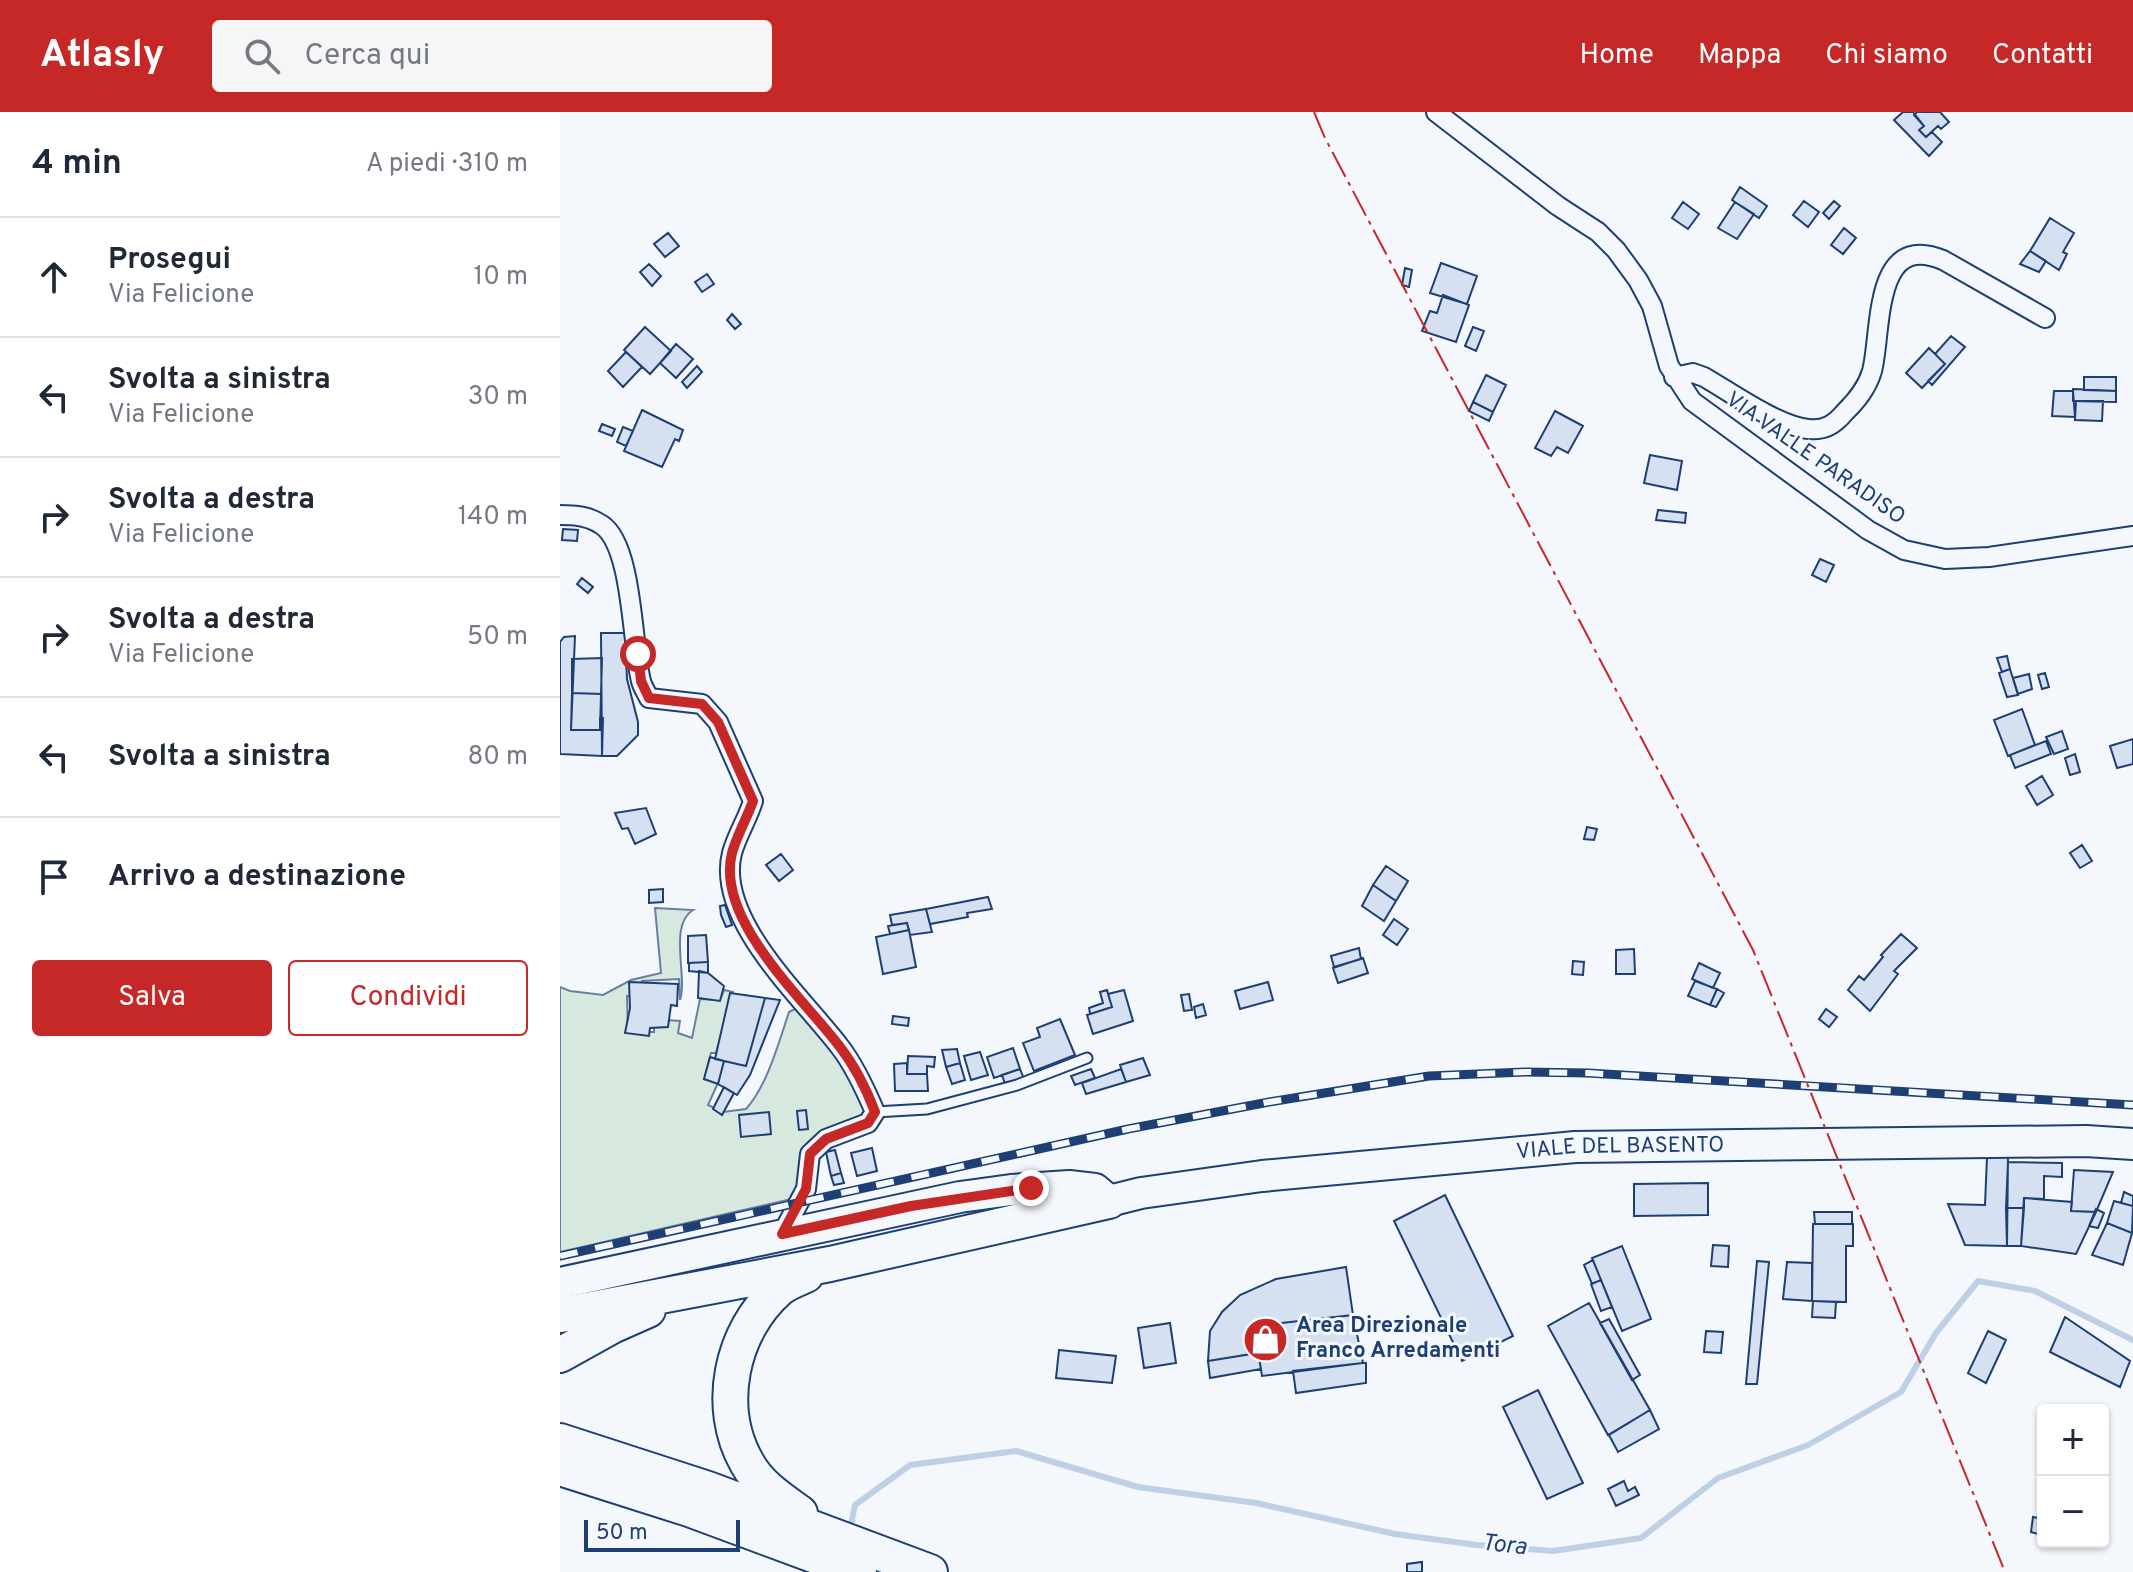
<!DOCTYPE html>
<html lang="it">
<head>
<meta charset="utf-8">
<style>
  body { margin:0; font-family:Overpass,sans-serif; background:#f6f6f7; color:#1f2937 }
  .controls { position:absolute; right:24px; bottom:24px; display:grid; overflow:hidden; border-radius:8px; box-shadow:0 2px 6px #0004 }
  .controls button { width:72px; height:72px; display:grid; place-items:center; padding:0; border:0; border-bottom:2px solid #e0e1e3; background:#fff; color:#1f2937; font:40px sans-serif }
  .scale { position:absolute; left:24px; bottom:20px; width:156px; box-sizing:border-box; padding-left:8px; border:4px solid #1d3f73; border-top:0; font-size:22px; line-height:28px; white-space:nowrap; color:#1d3f73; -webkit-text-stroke:6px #f4f7fb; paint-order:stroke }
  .stop { position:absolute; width:24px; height:24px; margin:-18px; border:6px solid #c62828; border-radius:50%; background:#fff }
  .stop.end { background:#c62828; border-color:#fff; box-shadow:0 2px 8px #0008 }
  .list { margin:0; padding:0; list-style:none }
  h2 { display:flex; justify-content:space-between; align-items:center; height:104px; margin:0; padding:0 32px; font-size:34px }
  h2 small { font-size:26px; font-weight:400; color:#747a83 }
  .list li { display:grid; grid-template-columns:52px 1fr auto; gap:24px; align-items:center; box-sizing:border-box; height:120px; padding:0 32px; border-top:2px solid #e0e1e3 }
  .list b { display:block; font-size:30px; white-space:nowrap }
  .list p { margin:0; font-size:26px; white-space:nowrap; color:#747a83 }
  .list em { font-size:26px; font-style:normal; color:#747a83 }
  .actions { display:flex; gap:16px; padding:24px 32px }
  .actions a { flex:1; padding:18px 0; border:2px solid #c62828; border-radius:8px; text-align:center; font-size:28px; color:#c62828 }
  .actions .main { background:#c62828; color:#fff }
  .icon { flex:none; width:44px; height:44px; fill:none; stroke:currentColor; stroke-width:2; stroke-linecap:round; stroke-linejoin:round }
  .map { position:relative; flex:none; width:1573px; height:1460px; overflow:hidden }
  header { display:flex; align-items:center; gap:48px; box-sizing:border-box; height:112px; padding:0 40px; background:#c62828; color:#fff }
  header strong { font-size:38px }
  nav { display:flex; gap:44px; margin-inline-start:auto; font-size:28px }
  .search { width:560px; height:72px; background:#f6f6f7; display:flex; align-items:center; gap:20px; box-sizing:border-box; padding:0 28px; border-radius:8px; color:#747a83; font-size:30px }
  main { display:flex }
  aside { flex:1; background:#fff }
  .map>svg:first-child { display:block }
  .green { fill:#d7e8df; stroke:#687fa3; stroke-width:2 }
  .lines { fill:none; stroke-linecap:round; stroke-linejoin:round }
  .stream { stroke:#bed0e5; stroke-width:6 }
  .building { fill:#d5e0f0; stroke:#1d3f73; stroke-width:2 }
  .lane-casing { stroke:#1d3f73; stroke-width:13 }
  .street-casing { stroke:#1d3f73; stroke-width:22 }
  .primary-casing { stroke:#1d3f73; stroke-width:34 }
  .highway-casing { stroke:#1d3f73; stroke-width:38 }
  .lane { stroke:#f4f7fb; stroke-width:9 }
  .street { stroke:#f4f7fb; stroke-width:18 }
  .primary { stroke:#f4f7fb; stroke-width:30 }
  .highway { stroke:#f4f7fb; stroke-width:34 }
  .rail-casing { stroke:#1d3f73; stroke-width:9 }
  .rail { stroke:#f4f7fb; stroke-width:6; stroke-dasharray:18; stroke-linecap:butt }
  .power { stroke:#c62828; stroke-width:2; stroke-dasharray:28 6 4 6; stroke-linecap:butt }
  .route { stroke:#c62828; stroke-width:10 }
  .labels { text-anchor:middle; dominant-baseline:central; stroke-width:6; stroke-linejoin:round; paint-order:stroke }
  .street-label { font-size:22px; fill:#1d3f73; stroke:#f4f7fb }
  .poi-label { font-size:22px; font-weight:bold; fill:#1d3f73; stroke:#f4f7fb; text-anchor:start }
  .water-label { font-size:24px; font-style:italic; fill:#1d3f73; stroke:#f4f7fb }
</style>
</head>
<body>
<header>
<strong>Atlasly</strong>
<div class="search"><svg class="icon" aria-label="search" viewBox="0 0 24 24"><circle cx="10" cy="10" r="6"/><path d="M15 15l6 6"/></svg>Cerca qui</div>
<nav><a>Home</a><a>Mappa</a><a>Chi siamo</a><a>Contatti</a></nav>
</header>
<main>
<aside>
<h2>4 min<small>A piedi · 310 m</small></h2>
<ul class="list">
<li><svg class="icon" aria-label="ahead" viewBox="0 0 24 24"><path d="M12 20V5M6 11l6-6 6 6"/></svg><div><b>Prosegui</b><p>Via Felicione</p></div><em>10 m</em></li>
<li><svg class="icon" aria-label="left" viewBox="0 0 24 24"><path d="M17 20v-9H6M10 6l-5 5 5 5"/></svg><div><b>Svolta a sinistra</b><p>Via Felicione</p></div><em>30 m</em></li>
<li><svg class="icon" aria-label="right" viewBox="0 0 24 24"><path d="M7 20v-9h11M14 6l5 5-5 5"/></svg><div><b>Svolta a destra</b><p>Via Felicione</p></div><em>140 m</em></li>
<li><svg class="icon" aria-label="right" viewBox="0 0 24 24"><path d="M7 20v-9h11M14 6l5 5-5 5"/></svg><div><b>Svolta a destra</b><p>Via Felicione</p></div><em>50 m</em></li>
<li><svg class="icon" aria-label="left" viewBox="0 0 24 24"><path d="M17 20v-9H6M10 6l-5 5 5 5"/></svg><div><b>Svolta a sinistra</b></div><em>80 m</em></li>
<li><svg class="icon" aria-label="arrive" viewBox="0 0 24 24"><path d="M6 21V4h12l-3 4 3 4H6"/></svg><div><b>Arrivo a destinazione</b></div></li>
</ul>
<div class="actions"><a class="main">Salva</a><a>Condividi</a></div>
</aside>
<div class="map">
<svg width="1573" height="1460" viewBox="0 0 1573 1460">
  <rect width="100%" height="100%" fill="#f4f7fb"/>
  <!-- green -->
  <path class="green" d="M95 796 133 798C108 813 128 865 120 888L119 867 82 869V884H67L68 920H94V915L106 908 120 909 118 921 132 926 140 887 160 888 164 878 173 880 156 941H151L144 967 158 971 148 993 163 1000 186 997C207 974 219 930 229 900L239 895 275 938 313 1001 260 1024 236 1086 0 1140V875L10 879 43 883 71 868 101 861Z"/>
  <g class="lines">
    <!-- stream -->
    <path class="stream" d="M290 1417 295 1393 350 1353 456 1339 578 1375 696 1391 835 1422 917 1433 993 1439 1081 1426 1158 1366 1248 1333 1341 1280 1376 1221 1418 1169 1475 1179 1573 1228"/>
  </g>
  <!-- building -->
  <path class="building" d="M1343 0H1353L1364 14 1359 18 1366 25 1372 20 1382 30 1369 44 1334 8Z
    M1357 0H1380L1389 10 1381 17 1378 14 1366 25 1359 18 1364 14 1354 3Z
    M1180 75 1207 94 1199 106 1172 88Z
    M1244 89 1259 100 1248 115 1233 103Z
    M1274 89 1280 94 1269 107 1263 101Z
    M1123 90 1139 102 1128 117 1112 106Z
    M1175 90 1194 102 1177 127 1158 116Z
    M1490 106 1514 121 1503 140 1507 142 1499 158 1470 139Z
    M1284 116 1296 126 1283 142 1271 133Z
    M108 121 119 134 105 145 94 132Z
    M1470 139 1486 149 1479 160 1460 152Z
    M881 151 917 164 907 192 870 181Z
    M89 152 101 164 92 174 80 160Z
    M845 156 852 158 849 175 842 173Z
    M147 162 154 172 142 180 135 170Z
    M883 183 909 193 896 230 862 219 870 199 877 201Z
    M172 202 181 212 175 217 167 208Z
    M85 215 111 239 90 262 64 238Z
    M913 215 924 219 916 239 905 234Z
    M1391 224 1405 235 1372 273 1368 269 1385 252 1375 242Z
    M116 232 133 247 116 266 100 251Z
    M1369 236 1385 252 1362 276 1346 261Z
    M66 240 82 255 63 275 48 259Z
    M137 254 142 260 127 276 122 270Z
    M926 263 946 273 933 300 913 290Z
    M1524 265H1556V279L1524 278Z
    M1513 277 1556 279V290L1513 289Z
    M1494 279H1513L1515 305 1492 304Z
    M1516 289H1543L1542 309 1515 308Z
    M913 290 933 300 929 309 909 299Z
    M82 298 123 318 119 329 115 327 102 355 64 339Z
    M995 299 1023 314 1008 341 997 335 991 344 975 336Z
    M42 312 55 317 52 324 39 319Z
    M63 315 73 319 66 334 57 330Z
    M1090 343 1122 349 1117 378 1084 371Z
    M1098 398 1126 401 1125 411 1096 408Z
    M3 417 18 418 17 429 2 428Z
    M1260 447 1274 453 1266 470 1252 463Z
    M22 466 33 475 28 481 17 472Z
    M41 521H65L67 567 78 610V623L57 644H42Z
    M15 524 11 618H40V606H43L42 644 0 642V530L4 525Z
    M1447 544 1450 557 1442 560 1437 546Z
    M42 546 41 582 12 581V547Z
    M1450 557 1458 583 1447 585 1439 561Z
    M1485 561 1489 575 1482 577 1478 563Z
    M1469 562 1472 577 1458 582 1453 566Z
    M12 581 41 582 40 618H11Z
    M1462 597 1475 633 1448 644 1434 608Z
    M1502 619 1508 637 1494 642 1486 625Z
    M1573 627V652L1557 656 1550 634Z
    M1486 629 1491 642 1455 656 1450 643Z
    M1515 642 1520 660 1510 663 1505 646Z
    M1482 664 1493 683 1477 693 1466 674Z
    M86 696 96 722 75 732 68 716 62 717 55 701Z
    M1027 715 1037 717 1034 728 1024 727Z
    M1522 733 1532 749 1520 756 1510 741Z
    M221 742 233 758 219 769 206 753Z
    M826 754 848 769 836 789 813 773Z
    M813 773 836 789 824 809 802 794Z
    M103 777V790L89 791V778Z
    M428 785 432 797 407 801 408 805 370 812 366 797Z
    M165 793 172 813 166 815 161 803 160 794Z
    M366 797 372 820 350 823 347 811 332 813 330 803Z
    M834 807 848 817 837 833 823 823Z
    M347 811 349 818 330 822 328 814Z
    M349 818 356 855 323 862 316 825Z
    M1341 822 1357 836 1334 859 1338 862 1310 899 1288 878 1299 864 1304 868 1323 845 1321 843Z
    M146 823 148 850 128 851V824Z
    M799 836 801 847 774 855 771 844Z
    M1074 837 1075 862H1056V838Z
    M803 846 808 861 778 871 773 856Z
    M1013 849 1024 850 1023 863 1012 862Z
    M148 850V861L129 859V851Z
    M1139 851 1160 861 1153 876 1132 867Z
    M139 859 148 861 164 874 160 889 138 886Z
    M1135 869 1157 877 1150 893 1128 884Z
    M69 870 118 872 117 894 111 893 108 915 90 916 89 924 65 921 70 896Z
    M708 870 713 888 680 897 675 879Z
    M1157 877 1164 881 1156 895 1150 893Z
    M547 878 552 895 530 902 529 896 543 891 540 880Z
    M564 878 573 909 533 922 527 903 552 895 548 882Z
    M170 881 205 886 186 954 155 947Z
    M629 882 632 898 624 899 621 883Z
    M205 886 220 888 190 963 177 983 158 972 164 949 186 954Z
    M643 892 646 903 636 906 634 895Z
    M1266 897 1277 905 1269 915 1259 907Z
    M333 904 349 906 348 914 332 912Z
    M500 907 515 943 474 959 463 931 480 925 477 916Z
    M453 936 460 957 434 966 427 945Z
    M397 937 400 951 386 955 382 938Z
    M420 940 428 963 411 968 404 944Z
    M348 944 375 945 374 955 367 954V962H347Z
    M150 945 164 949 158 972 144 967Z
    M583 946 590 963 566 970 560 953Z
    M347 951V962H367L368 979H335L334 952Z
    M400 951 405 968 392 972 386 955Z
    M460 957 464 967 445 972 442 963Z
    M531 957 535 966 515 973 511 964Z
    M561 957 566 970 526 982 522 971Z
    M164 975 174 981 162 1003 153 997Z
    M246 998 248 1017 239 1018 237 999Z
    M209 1000 211 1022 181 1025 179 1003Z
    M312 1036 317 1059 297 1064 291 1041Z
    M275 1038 281 1061 271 1064 266 1040Z
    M1427 1045H1448L1447 1134 1405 1133 1388 1092 1425 1093Z
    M1448 1050 1502 1051V1065L1484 1064V1087L1464 1086V1096H1446Z
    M1514 1058 1553 1060 1536 1100 1511 1099Z
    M281 1061 284 1071 274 1073 271 1064Z
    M1148 1071V1103L1074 1104V1072Z
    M1564 1080 1573 1084V1094L1561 1091Z
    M885 1083 953 1224 902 1249 834 1109Z
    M1464 1086 1512 1090 1511 1099 1536 1100 1516 1142 1461 1134Z
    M1554 1089 1573 1094 1572 1121 1547 1111Z
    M1446 1096H1464L1461 1134H1447Z
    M1536 1097 1544 1101 1538 1116 1529 1114Z
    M1254 1100H1292V1112H1255Z
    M1547 1111 1572 1121 1563 1153 1532 1143Z
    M1253 1112H1293V1134H1286V1190L1252 1189Z
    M1153 1133 1169 1134 1168 1155 1151 1154Z
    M1062 1134 1091 1207 1062 1219 1032 1146Z
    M1033 1148 1041 1168 1032 1172 1024 1153Z
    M1197 1149 1209 1150 1197 1272H1186Z
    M1227 1150 1252 1151V1189L1223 1187Z
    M786 1155 793 1203 694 1214 697 1241 648 1249 650 1219 662 1200 680 1183 716 1167Z
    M1041 1168 1052 1195 1041 1199 1031 1172Z
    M1253 1189 1276 1190 1275 1206 1252 1205Z
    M1029 1191 1090 1298 1048 1323 988 1214Z
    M793 1203 803 1251 702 1264 694 1214Z
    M1505 1205 1570 1249 1560 1275 1490 1240Z
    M1049 1207 1080 1263 1072 1268 1040 1211Z
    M610 1211 616 1251 584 1256 578 1216Z
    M1146 1219 1163 1220 1161 1241 1144 1240Z
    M1428 1219 1446 1228 1426 1271 1408 1261Z
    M499 1238 556 1244 552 1271 496 1266Z
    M698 1241 701 1257 650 1266 648 1249Z
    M803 1251H806V1271L736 1281 733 1259Z
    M978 1278 1023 1371 987 1387 943 1295Z
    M1090 1298 1099 1317 1058 1340 1049 1323Z
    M1064 1369 1068 1379 1075 1375 1079 1383 1056 1394 1048 1377Z
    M1473 1405 1483 1407 1481 1423 1471 1420Z
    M862 1450V1460H847V1452Z"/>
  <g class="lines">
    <defs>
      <path id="lane" d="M315 1000 367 997 457 973 527 946"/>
      <path id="street" d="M876 0 998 94 1038 120 1056 138 1078 168 1092 194 1109 254 1132 289 1308 418 1344 438 1385 447 1429 445 1573 424
        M1114 265 1133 261 1144 265C1172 281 1216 313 1248 317 1265 319 1275 312 1285 300 1297 288 1307 276 1312 259 1322 222 1312 118 1383 148L1485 206
        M0 403C15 403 29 404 42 413 73 434 72 534 81 569 82 574 86 580 89 586L142 592 158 610 193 689C188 706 177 723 172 741 155 808 244 887 280 935 294 953 306 979 315 1000L308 1011 266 1027 250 1042 246 1077 222 1122"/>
      <g id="primary">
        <path id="s1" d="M0 1171 400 1085 451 1078 509 1074 535 1077 549 1089 581 1081 702 1064 1015 1035 1526 1029 1573 1032"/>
      </g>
      <path id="highway" d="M0 1203 270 1152 549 1089
        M0 1243 54 1213 88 1198
        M0 1329 148 1377 370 1460
        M0 1356 129 1397 299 1460
        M240 1401C219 1386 199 1373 187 1351 155 1295 171 1219 219 1177 226 1171 237 1167 246 1163"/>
    </defs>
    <!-- lane casing -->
    <use href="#lane" class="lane-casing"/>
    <!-- street casing -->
    <use href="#street" class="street-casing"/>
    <!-- primary casing -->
    <use href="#primary" class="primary-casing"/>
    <!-- highway casing -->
    <use href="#highway" class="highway-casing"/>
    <!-- lane -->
    <use href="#lane" class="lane"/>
    <!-- street -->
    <use href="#street" class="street"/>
    <!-- primary -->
    <use href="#primary" class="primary"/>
    <!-- highway -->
    <use href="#highway" class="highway"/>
    <defs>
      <path id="rail" d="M0 1144 568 1017 709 990 869 964 965 960 1028 961 1573 993"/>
    </defs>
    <!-- rail casing -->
    <use href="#rail" class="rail-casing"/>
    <!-- rail -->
    <use href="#rail" class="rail"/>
    <!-- power -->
    <path class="power" d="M754 0 765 26 1193 838 1445 1460"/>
  </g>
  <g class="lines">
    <!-- route -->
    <path class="route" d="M78 542 81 569 89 586 142 592 158 610 193 689C187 706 177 723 172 741 155 808 244 887 280 935 294 953 307 979 315 1000L308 1011 266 1027 250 1042 246 1077 222 1122 351 1094 471 1076"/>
  </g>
  <!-- icons -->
  <defs>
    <symbol id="shop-disc" viewBox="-11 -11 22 22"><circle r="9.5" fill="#c62828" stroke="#f4f7fb"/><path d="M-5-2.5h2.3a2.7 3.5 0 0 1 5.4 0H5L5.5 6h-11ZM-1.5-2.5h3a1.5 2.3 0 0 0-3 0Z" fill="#fff"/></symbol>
  </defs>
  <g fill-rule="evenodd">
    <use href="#shop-disc" x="680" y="1202" width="51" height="51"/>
  </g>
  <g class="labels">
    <!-- street labels -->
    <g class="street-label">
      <text transform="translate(1255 347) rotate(35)">VIA VALLE PARADISO</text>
      <text stroke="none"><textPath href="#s1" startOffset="1078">VIALE DEL BASENTO</textPath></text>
    </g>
    <!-- poi labels -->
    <g class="poi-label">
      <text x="736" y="1214">Area Direzionale<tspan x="736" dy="25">Franco Arredamenti</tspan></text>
    </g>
    <!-- water labels -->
    <g class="water-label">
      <text transform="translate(944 1434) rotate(6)">Tora</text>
    </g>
  </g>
</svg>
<div class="controls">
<button>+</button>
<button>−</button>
</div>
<div class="scale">50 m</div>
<div class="stop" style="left:78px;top:542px"></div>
<div class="stop end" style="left:471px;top:1076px"></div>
</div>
</main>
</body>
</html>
